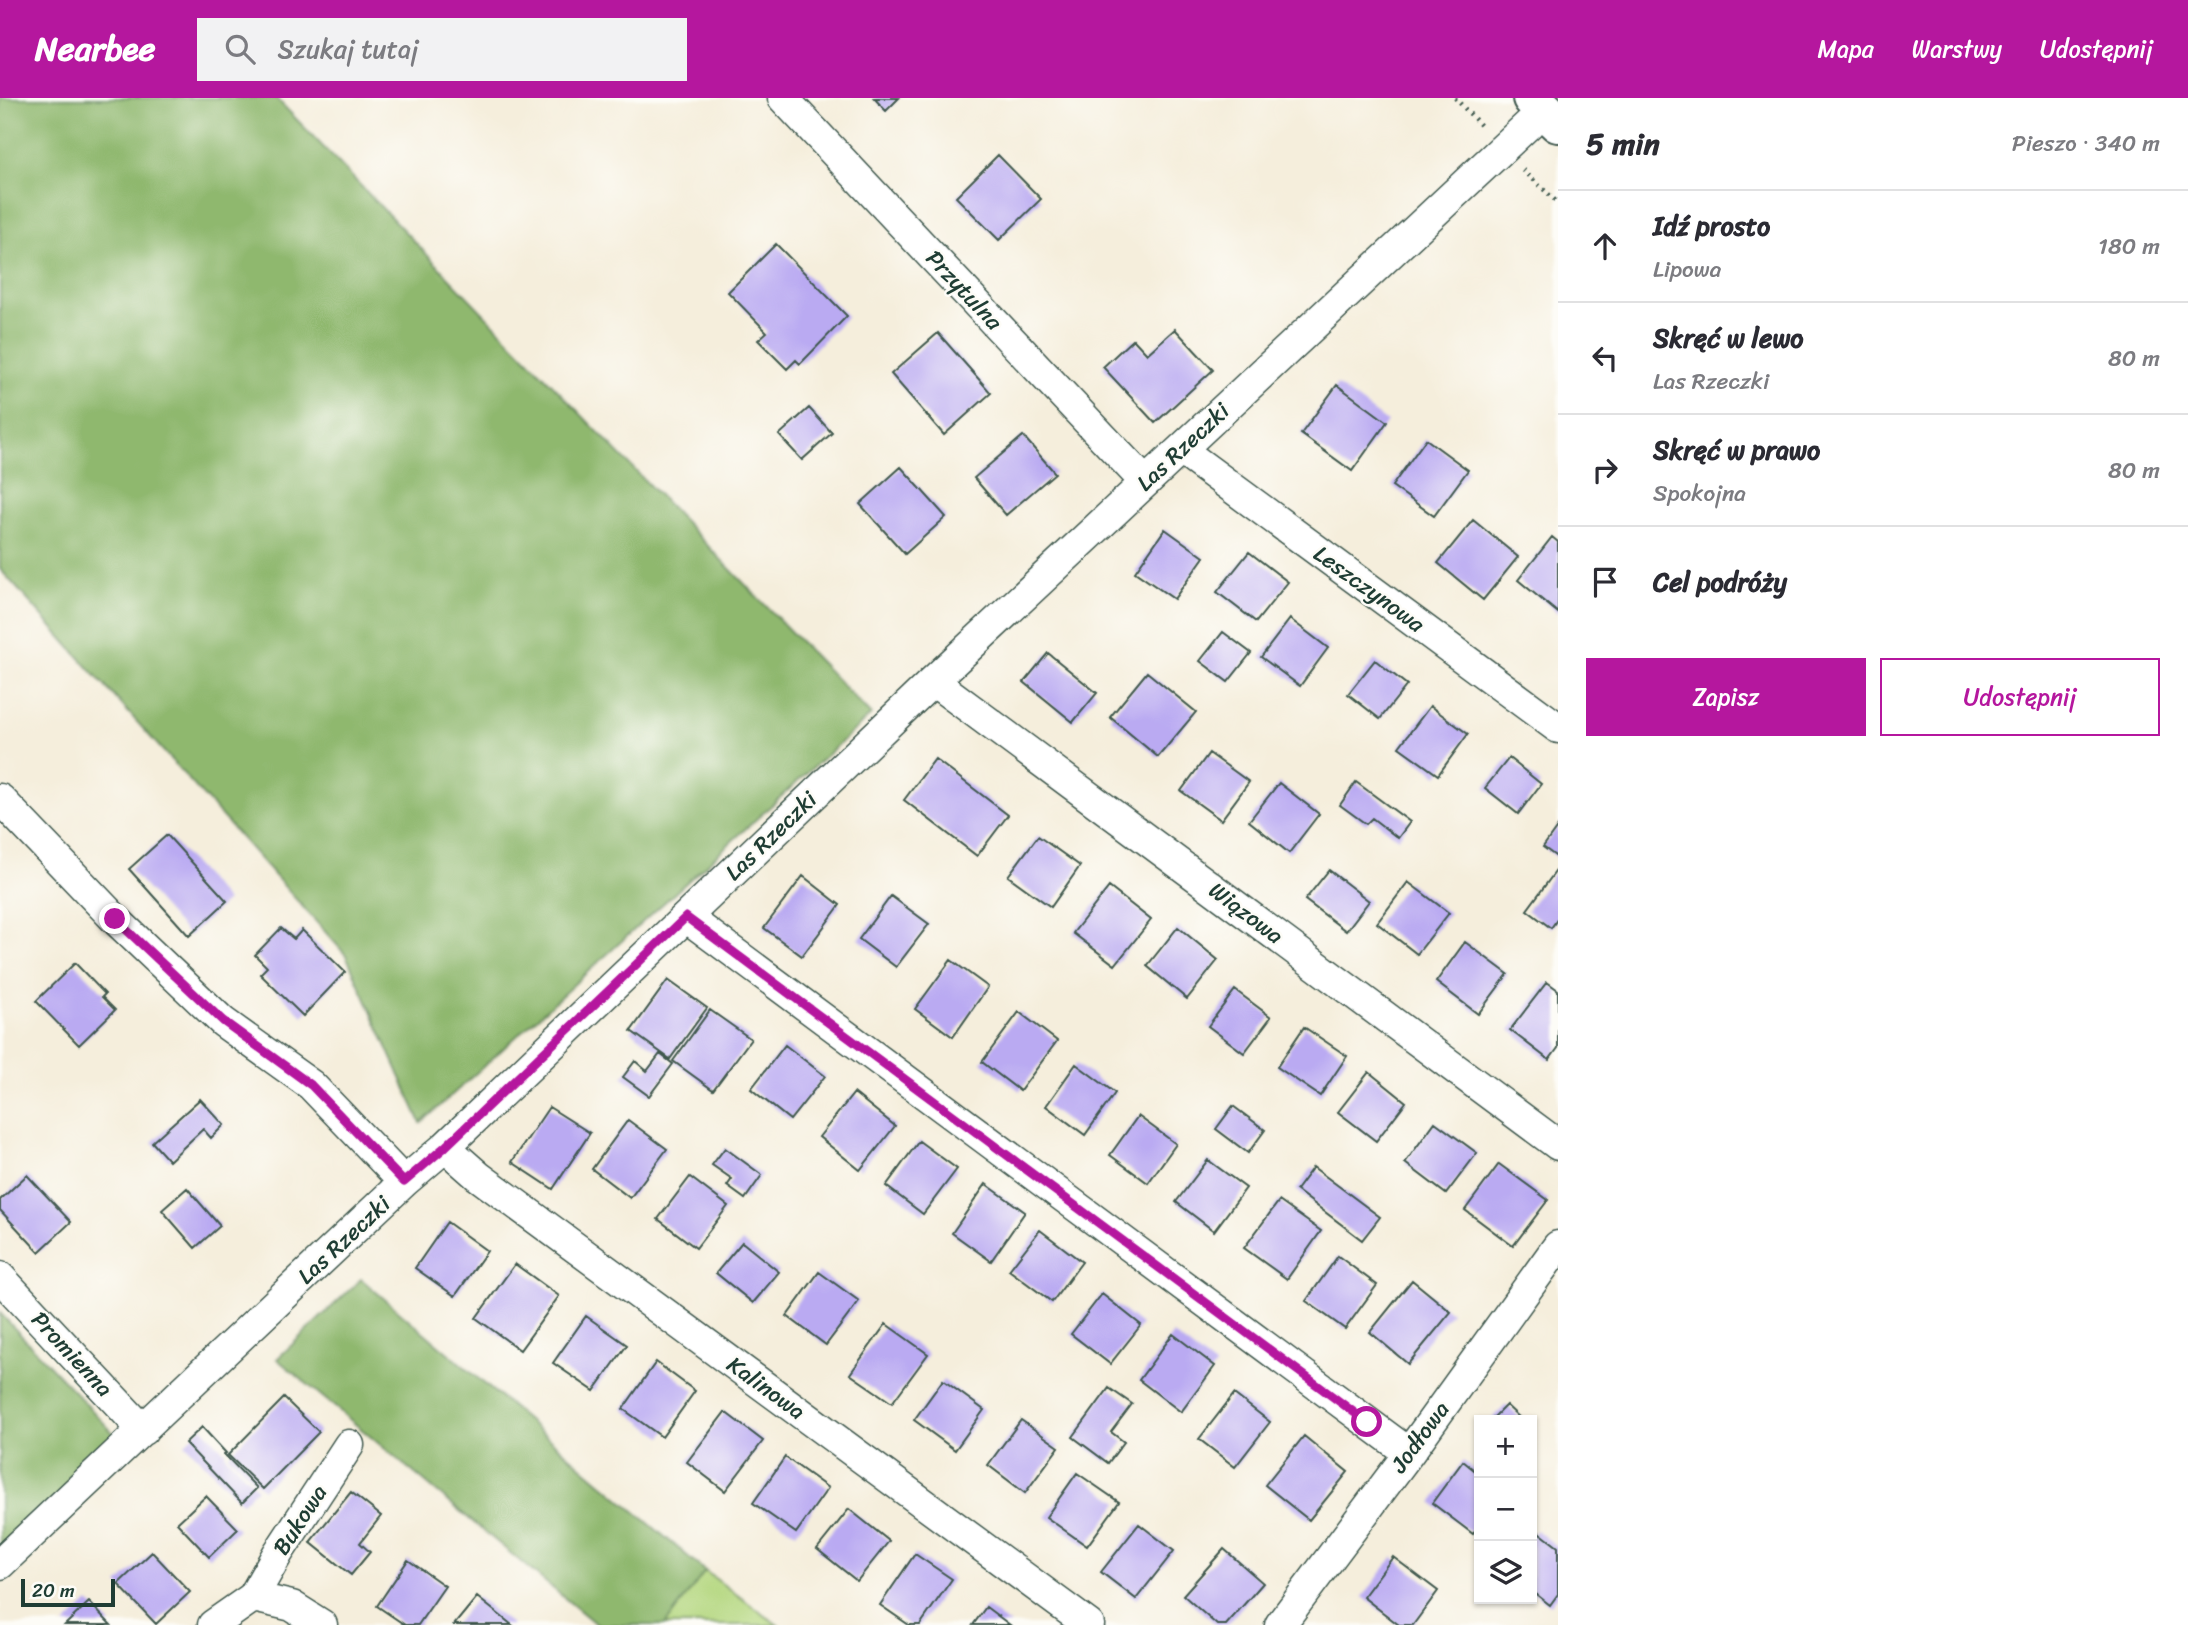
<!DOCTYPE html>
<html lang="pl">
<head>
<meta charset="utf-8">
<style>
  body { margin:0; font-family:Sriracha,sans-serif; background:#f2f2f3; color:#2b2b33 }
  .controls { position:absolute; right:21px; bottom:21px; display:grid; overflow:hidden; border-radius:0px; box-shadow:0 2px 5px #0004 }
  .controls button { width:63px; height:63px; display:grid; place-items:center; padding:0; border:0; border-bottom:2px solid #e1e1e2; background:#fff; color:#2b2b33; font:35px sans-serif }
  .scale { position:absolute; left:21px; bottom:18px; width:94px; box-sizing:border-box; padding-left:7px; border:4px solid #1f3d34; border-top:0; font-size:19px; line-height:24px; white-space:nowrap; color:#1f3d34; -webkit-text-stroke:5px #fdfcf7; paint-order:stroke }
  .stop { position:absolute; width:21px; height:21px; margin:-16px; border:5px solid #b5179e; border-radius:50%; background:#fff }
  .stop.end { background:#b5179e; border-color:#fff; box-shadow:0 2px 7px #0008 }
  .list { margin:0; padding:0; list-style:none }
  h2 { display:flex; justify-content:space-between; align-items:center; height:91px; margin:0; padding:0 28px; font-size:30px }
  h2 small { font-size:23px; font-weight:400; color:#7c7c81 }
  .list li { display:grid; grid-template-columns:46px 1fr auto; gap:21px; align-items:center; box-sizing:border-box; height:112px; padding:0 28px; border-top:2px solid #e1e1e2 }
  .list b { display:block; font-size:26px; white-space:nowrap }
  .list p { margin:0; font-size:23px; white-space:nowrap; color:#7c7c81 }
  .list em { font-size:23px; font-style:normal; color:#7c7c81 }
  .actions { display:flex; gap:14px; padding:21px 28px }
  .actions a { flex:1; padding:16px 0; border:2px solid #b5179e; border-radius:0px; text-align:center; font-size:24px; color:#b5179e }
  .actions .main { background:#b5179e; color:#fff }
  .icon { flex:none; width:38px; height:38px; fill:none; stroke:currentColor; stroke-width:2; stroke-linecap:round; stroke-linejoin:round }
  .map { position:relative; flex:none; width:1558px; height:1527px; overflow:hidden }
  header { display:flex; align-items:center; gap:42px; box-sizing:border-box; height:98px; padding:0 35px; background:#b5179e; color:#fff }
  header strong { font-size:33px }
  nav { display:flex; gap:38px; margin-inline-start:auto; font-size:24px }
  .search { width:490px; height:63px; background:#f2f2f3; display:flex; align-items:center; gap:18px; box-sizing:border-box; padding:0 24px; border-radius:0px; color:#7c7c81; font-size:26px }
  main { display:flex }
  aside { flex:1; background:#fff }
  .map>svg:first-child { display:block }
  .green { fill:#b4d77f; stroke:#6a8a5a; stroke-width:2 }
  .forest { fill:#8fb86e; stroke:#577a51; stroke-width:2 }
  .building { fill:#baaaf2 }
  .lines { fill:none; stroke-linecap:round; stroke-linejoin:round }
  .minor-casing { stroke:#3f584d; stroke-width:33 }
  .secondary-casing { stroke:#3f584d; stroke-width:42 }
  .path { stroke:#3f584d; stroke-width:4.5; stroke-dasharray:2 5; stroke-linecap:butt }
  .minor { stroke:#fff; stroke-width:30 }
  .secondary { stroke:#fff; stroke-width:38 }
  .route { stroke:#b5179e; stroke-width:9 }
  .labels { text-anchor:middle; dominant-baseline:central; stroke-width:5; stroke-linejoin:round; paint-order:stroke }
  .street-label { font-size:23px; fill:#1f3d34; stroke:#fdfcf7 }
</style>
</head>
<body>
<header>
<strong>Nearbee</strong>
<div class="search"><svg class="icon" aria-label="search" viewBox="0 0 24 24"><circle cx="10" cy="10" r="6"/><path d="M15 15l6 6"/></svg>Szukaj tutaj</div>
<nav><a>Mapa</a><a>Warstwy</a><a>Udostępnij</a></nav>
</header>
<main>
<div class="map">
<svg width="1558" height="1527" viewBox="0 0 1558 1527">
  <rect width="100%" height="100%" fill="#fdfcf7"/>
  <filter id="ink" filterUnits="userSpaceOnUse"><feTurbulence type="fractalNoise" baseFrequency=".0143" numOctaves="2"/><feDisplacementMap in="SourceGraphic" scale="14" xChannelSelector="R" yChannelSelector="G"/><feConvolveMatrix kernelMatrix="1 2 1 2 8 2 1 2 1" color-interpolation-filters="sRGB"/></filter>
  <filter id="wash" filterUnits="userSpaceOnUse"><feTurbulence type="fractalNoise" baseFrequency=".00686" numOctaves="4" result="noise"/><feDisplacementMap in="SourceGraphic" scale="28" xChannelSelector="R" yChannelSelector="G"/><feGaussianBlur stdDeviation="1.57" result="paint"/><feColorMatrix in="noise" values="0 0 0 0 0 0 0 0 0 0 0 0 0 0 0 0 0 1.4 0 .05"/><feComposite in="paint" operator="in"/></filter>
  <g filter="url(#wash)">
    <rect width="100%" height="100%" fill="#f5eedc"/>
    <!-- green -->
    <path class="green" d="M705 1473 778 1527H665Z"/>
    <!-- forest -->
    <path class="forest" d="M0 0H276L871 617 421 1025 346 857 0 471Z
      M361 1181 705 1473 665 1527H597L277 1261Z
      M0 1215 120 1342 0 1452Z"/>
    <g id="blocks">
      <!-- building -->
      <path class="building" d="M874 0H899L886 13Z
        M998 57 1041 101 999 142 956 99Z
        M776 146 847 218 800 266 796 262 787 271 758 242 767 234 728 194Z
        M1175 231 1213 272 1155 325 1103 269 1133 241 1147 256Z
        M938 235 991 295 944 337 891 276Z
        M1337 287 1387 324 1352 373 1301 336Z
        M809 310 832 335 802 362 779 337Z
        M1023 338 1055 375 1006 417 974 380Z
        M1426 341 1468 372 1434 418 1392 388Z
        M901 369 946 419 905 456 860 406Z
        M1473 422 1518 459 1483 502 1438 465Z
        M1165 431 1204 459 1174 501 1135 474Z
        M1552 439 1558 444V515L1518 482Z
        M1249 454 1288 484 1256 524 1217 494Z
        M1290 521 1328 550 1300 588 1261 559Z
        M1223 534 1251 555 1228 584 1200 563Z
        M1048 555 1097 595 1073 624 1024 584Z
        M1375 562 1407 587 1380 621 1348 596Z
        M1147 574 1196 614 1158 659 1110 619Z
        M1430 608 1468 636 1438 677 1399 649Z
        M1209 655 1249 684 1221 722 1181 693Z
        M1509 660 1541 686 1518 716 1485 690Z
        M935 661 1008 717 977 758 904 702Z
        M1356 684 1410 724 1398 740 1372 720 1366 726 1340 707Z
        M1279 685 1319 716 1289 755 1249 723Z
        M1558 728V760L1543 749Z
        M167 737 227 803 189 838 129 771Z
        M1038 738 1080 768 1051 809 1008 778Z
        M1558 770V820L1551 830 1527 812Z
        M1329 772 1369 803 1346 833 1305 802Z
        M803 778 840 807 802 858 764 830Z
        M1408 784 1449 815 1417 856 1377 825Z
        M1109 789 1151 822 1115 867 1073 835Z
        M891 798 929 826 896 869 859 841Z
        M1178 829 1218 862 1187 901 1147 868Z
        M281 830 294 841 302 832 345 874 303 918 260 876 267 869 255 857Z
        M1465 844 1508 876 1478 916 1436 884Z
        M951 862 988 889 953 939 915 911Z
        M75 865 105 896 102 899 115 912 79 947 36 903Z
        M668 882 707 910 670 961 631 933Z
        M1547 884 1558 892V950L1549 962 1510 932Z
        M1235 892 1271 919 1244 955 1208 928Z
        M710 912 751 941 713 992 673 963Z
        M1019 914 1057 943 1020 993 982 964Z
        M1304 929 1347 958 1320 998 1277 969Z
        M785 947 825 978 790 1022 751 991Z
        M660 956 673 966 649 998 623 979 635 963 647 973Z
        M1076 966 1115 995 1085 1037 1046 1008Z
        M1369 974 1406 1004 1376 1043 1338 1014Z
        M854 995 895 1028 860 1072 819 1039Z
        M200 1001 224 1027 211 1040 203 1031 169 1063 152 1044Z
        M1233 1008 1265 1032 1248 1055 1216 1031Z
        M549 1009 590 1035 553 1091 512 1064Z
        M1138 1018 1176 1046 1148 1085 1110 1057Z
        M628 1022 667 1051 630 1100 592 1071Z
        M1435 1024 1477 1055 1446 1096 1405 1065Z
        M919 1043 957 1071 923 1116 886 1088Z
        M725 1050 762 1077 745 1101 727 1088 732 1081 712 1067Z
        M1208 1062 1246 1090 1214 1133 1176 1104Z
        M1499 1066 1548 1102 1513 1148 1465 1112Z
        M1313 1069 1380 1119 1362 1142 1296 1092Z
        M27 1077 71 1124 39 1154 0 1112V1102Z
        M690 1079 728 1108 696 1150 658 1121Z
        M986 1086 1025 1114 991 1163 952 1135Z
        M187 1090 220 1128 195 1150 162 1112Z
        M1279 1103 1321 1133 1287 1181 1244 1150Z
        M447 1124 487 1153 455 1198 415 1170Z
        M1040 1132 1082 1164 1052 1204 1009 1172Z
        M742 1144 779 1174 753 1205 716 1175Z
        M1338 1158 1377 1187 1345 1231 1306 1203Z
        M515 1166 559 1198 520 1252 476 1220Z
        M819 1174 859 1203 826 1247 787 1218Z
        M1412 1182 1451 1214 1408 1266 1370 1234Z
        M1102 1196 1141 1227 1110 1266 1071 1236Z
        M586 1218 627 1247 594 1293 553 1265Z
        M886 1226 928 1256 892 1305 850 1276Z
        M1173 1236 1215 1268 1181 1314 1139 1282Z
        M656 1264 695 1293 662 1339 623 1311Z
        M943 1282 984 1312 955 1352 914 1322Z
        M1109 1290 1132 1306 1111 1334 1124 1344 1108 1365 1073 1339Z
        M1234 1296 1270 1324 1235 1369 1199 1341Z
        M284 1300 319 1334 263 1391 228 1357Z
        M1506 1307 1522 1322H1491Z
        M725 1314 763 1343 725 1393 687 1364Z
        M1021 1322 1059 1349 1025 1395 988 1367Z
        M202 1329 226 1355 224 1356 257 1390 242 1405 185 1345Z
        M1304 1338 1348 1374 1309 1422 1265 1387Z
        M785 1359 828 1390 796 1435 753 1405Z
        M1463 1363 1479 1376V1428L1473 1436 1432 1405Z
        M1077 1375 1119 1404 1087 1448 1046 1419Z
        M351 1394 381 1418 360 1445 370 1454 351 1477 310 1444Z
        M206 1398 238 1431 209 1459 177 1425Z
        M849 1411 889 1443 857 1483 817 1451Z
        M1139 1426 1174 1453 1136 1501 1101 1474Z
        M1536 1432 1558 1449V1496L1550 1507 1532 1493V1437Z
        M1224 1451 1263 1485 1226 1527H1217L1183 1497Z
        M152 1454 190 1494 156 1526 118 1486Z
        M915 1456 952 1481 920 1527H909L880 1507Z
        M1393 1459 1438 1493 1413 1527H1399L1363 1499Z
        M408 1462 445 1488 418 1527H405L377 1508Z
        M477 1499 512 1527H454Z
        M89 1504 111 1527H65Z
        M986 1509 1010 1527H973Z"/>
    </g>
  </g>
  <g filter="url(#ink)">
    <use href="#blocks" fill-opacity="0" stroke="#3f584d" stroke-width="2"/>
    <g class="lines">
      <defs>
        <path id="minor" d="M783 0 1145 384
          M1181 352 1558 630
          M933 583 1558 1047
          M0 701 115 821 223 924 311 987 404 1084
          M686 819 1409 1355
          M445 1049 478 1078 1089 1527
          M0 1179 143 1332
          M0 1466 404 1084 445 1049 933 583 1544 12
          M253 1499 278 1455 349 1347
          M213 1527 253 1499 292 1508 322 1527
          M1280 1527 1409 1355 1558 1148"/>
        <path id="secondary" d="M1532 0 1558 25"/>
      </defs>
      <!-- minor casing -->
      <use href="#minor" class="minor-casing"/>
      <!-- secondary casing -->
      <use href="#secondary" class="secondary-casing"/>
      <!-- path -->
      <path class="path" d="M1455 0 1483 30
        M1523 72 1558 105"/>
      <!-- minor -->
      <use href="#minor" class="minor"/>
      <!-- secondary -->
      <use href="#secondary" class="secondary"/>
    </g>
  </g>
  <g class="lines" filter="url(#ink)">
    <!-- route -->
    <path class="route" d="M115 821 223 923 311 987 404 1084 445 1049 686 819 1367 1324"/>
  </g>
  <g class="labels">
    <!-- street labels -->
    <g class="street-label">
      <text transform="translate(964 192) rotate(47)">Przytulna</text>
      <text transform="translate(1183 349) rotate(-43)">Las Rzeczki</text>
      <text transform="translate(1369 491) rotate(36)">Leszczynowa</text>
      <text transform="translate(771 738) rotate(-44)">Las Rzeczki</text>
      <text transform="translate(1246 815) rotate(37)">Wiązowa</text>
      <text transform="translate(344 1142) rotate(-43)">Las Rzeczki</text>
      <text transform="translate(72 1256) rotate(47)">Promienna</text>
      <text transform="translate(766 1290) rotate(36)">Kalinowa</text>
      <text transform="translate(1420 1339) rotate(-54)">Jodłowa</text>
      <text transform="translate(300 1422) rotate(-57)">Bukowa</text>
    </g>
  </g>
</svg>
<div class="controls">
<button>+</button>
<button>−</button>
<button><svg class="icon" aria-label="layers" viewBox="0 0 24 24"><path d="M12 4l9 5-9 5-9-5zM3 14l9 5 9-5"/></svg></button>
</div>
<div class="scale">20 m</div>
<div class="stop" style="left:1367px;top:1324px"></div>
<div class="stop end" style="left:115px;top:821px"></div>
</div>
<aside>
<h2>5 min<small>Pieszo · 340 m</small></h2>
<ul class="list">
<li><svg class="icon" aria-label="ahead" viewBox="0 0 24 24"><path d="M12 20V5M6 11l6-6 6 6"/></svg><div><b>Idź prosto</b><p>Lipowa</p></div><em>180 m</em></li>
<li><svg class="icon" aria-label="left" viewBox="0 0 24 24"><path d="M17 20v-9H6M10 6l-5 5 5 5"/></svg><div><b>Skręć w lewo</b><p>Las Rzeczki</p></div><em>80 m</em></li>
<li><svg class="icon" aria-label="right" viewBox="0 0 24 24"><path d="M7 20v-9h11M14 6l5 5-5 5"/></svg><div><b>Skręć w prawo</b><p>Spokojna</p></div><em>80 m</em></li>
<li><svg class="icon" aria-label="arrive" viewBox="0 0 24 24"><path d="M6 21V4h12l-3 4 3 4H6"/></svg><div><b>Cel podróży</b></div></li>
</ul>
<div class="actions"><a class="main">Zapisz</a><a>Udostępnij</a></div>
</aside>
</main>
</body>
</html>
